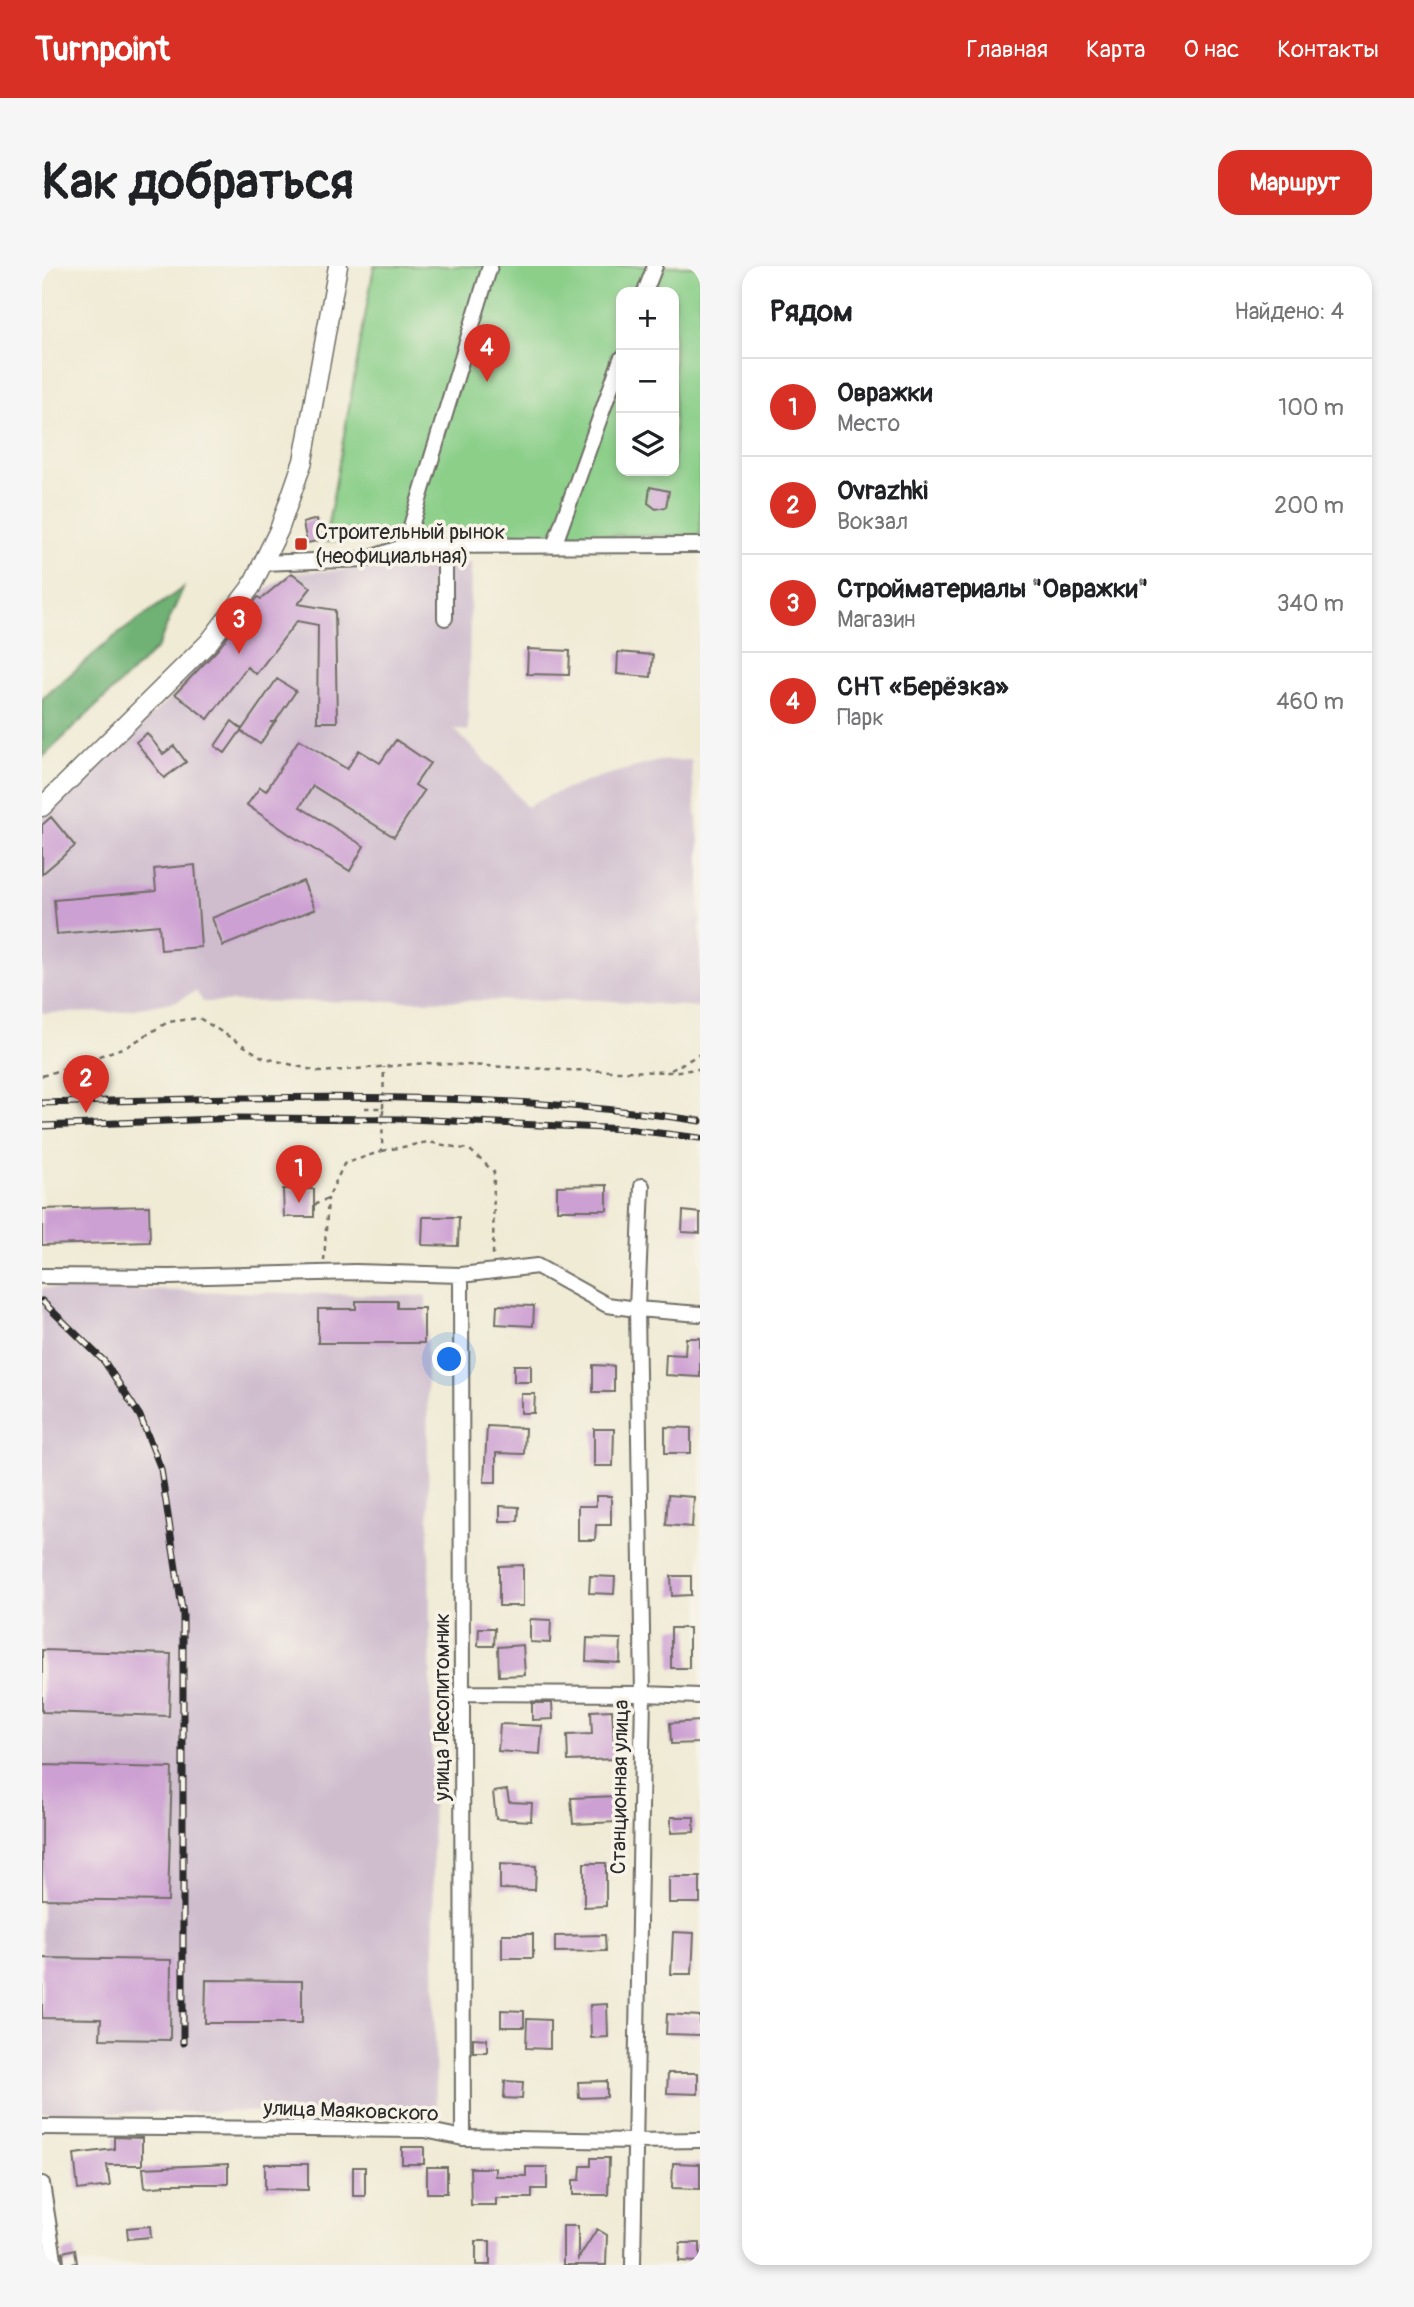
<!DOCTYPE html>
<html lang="ru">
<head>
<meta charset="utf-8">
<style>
  body { margin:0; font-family:Pangolin,sans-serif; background:#f6f6f6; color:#202124 }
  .controls { position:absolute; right:21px; top:21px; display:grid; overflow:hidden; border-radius:14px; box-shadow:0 4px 10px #0003 }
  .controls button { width:63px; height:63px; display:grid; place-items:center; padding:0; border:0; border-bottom:2px solid #e0e0e0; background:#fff; color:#202124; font:35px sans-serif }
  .you { position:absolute; left:408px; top:1094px; width:24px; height:24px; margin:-18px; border:5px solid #fff; border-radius:50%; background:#1a73e8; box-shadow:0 0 0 10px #1a73e833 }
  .badge { display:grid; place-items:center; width:46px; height:46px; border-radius:50%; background:#d93025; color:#fff; font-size:23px; font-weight:700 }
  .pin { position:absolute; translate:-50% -58px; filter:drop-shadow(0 2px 4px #0008) }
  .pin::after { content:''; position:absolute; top:37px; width:24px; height:21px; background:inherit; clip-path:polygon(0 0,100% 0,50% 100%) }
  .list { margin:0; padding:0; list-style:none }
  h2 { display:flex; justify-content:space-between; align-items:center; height:91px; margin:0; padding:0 28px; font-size:30px }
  h2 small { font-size:23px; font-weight:400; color:#757577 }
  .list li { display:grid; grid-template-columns:46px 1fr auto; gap:21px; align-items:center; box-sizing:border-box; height:98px; padding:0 28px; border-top:2px solid #e0e0e0 }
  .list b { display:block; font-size:26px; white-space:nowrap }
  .list p { margin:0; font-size:23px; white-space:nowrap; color:#757577 }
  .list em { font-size:23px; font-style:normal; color:#757577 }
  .icon { flex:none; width:38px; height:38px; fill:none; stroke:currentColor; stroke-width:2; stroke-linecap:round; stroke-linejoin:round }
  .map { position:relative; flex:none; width:658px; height:1999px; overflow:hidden; border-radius:21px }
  header { display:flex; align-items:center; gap:42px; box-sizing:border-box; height:98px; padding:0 35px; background:#d93025; color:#fff }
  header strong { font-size:33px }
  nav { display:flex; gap:38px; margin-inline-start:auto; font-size:24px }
  .intro { display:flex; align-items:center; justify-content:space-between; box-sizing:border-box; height:168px; padding:0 42px }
  h1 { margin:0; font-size:49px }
  .button { padding:18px 32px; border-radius:21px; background:#d93025; color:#fff; font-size:24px; font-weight:700 }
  main { display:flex; gap:42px; padding:0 42px }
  aside { flex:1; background:#fff; border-radius:21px; box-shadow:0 4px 10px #0003 }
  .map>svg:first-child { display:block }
  .industrial { fill:#cfbdce }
  .green { fill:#8bcf89; stroke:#5b7d5a; stroke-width:2; fill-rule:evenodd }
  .forest { fill:#70b275; stroke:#4e6e50; stroke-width:2 }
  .building { fill:#cda0d3 }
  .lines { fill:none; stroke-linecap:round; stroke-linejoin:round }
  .minor-casing { stroke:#706e66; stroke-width:18 }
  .major-casing { stroke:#706e66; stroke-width:21 }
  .path { stroke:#706e66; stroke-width:2.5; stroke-dasharray:5 5; stroke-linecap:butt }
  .minor { stroke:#fff; stroke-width:14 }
  .major { stroke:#fff; stroke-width:18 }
  .rail-casing { stroke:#2b2b2b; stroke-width:7 }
  .rail { stroke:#f7f3e8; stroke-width:4.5; stroke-dasharray:13; stroke-linecap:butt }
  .poi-dot { fill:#c8321e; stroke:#f7f3e8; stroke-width:2.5 }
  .labels { text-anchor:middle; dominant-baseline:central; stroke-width:7; stroke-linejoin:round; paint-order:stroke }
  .poi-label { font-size:21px; fill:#2b2b2b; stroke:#f7f3e8; text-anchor:start }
  .street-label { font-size:21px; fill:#2b2b2b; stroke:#f7f3e8 }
</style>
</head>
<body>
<header>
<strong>Turnpoint</strong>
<nav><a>Главная</a><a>Карта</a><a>О нас</a><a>Контакты</a></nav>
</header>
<div class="intro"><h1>Как добраться</h1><a class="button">Маршрут</a></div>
<main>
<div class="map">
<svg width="658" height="1999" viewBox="0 0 658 1999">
  <rect width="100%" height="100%" fill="#f7f3e8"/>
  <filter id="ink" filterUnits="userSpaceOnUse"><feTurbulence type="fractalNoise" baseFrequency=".0143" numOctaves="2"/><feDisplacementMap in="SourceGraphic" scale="14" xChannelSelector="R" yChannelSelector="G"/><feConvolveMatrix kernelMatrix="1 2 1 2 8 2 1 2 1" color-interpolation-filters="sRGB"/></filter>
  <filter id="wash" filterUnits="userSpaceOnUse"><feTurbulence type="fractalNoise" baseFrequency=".00686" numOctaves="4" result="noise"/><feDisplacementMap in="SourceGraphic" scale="28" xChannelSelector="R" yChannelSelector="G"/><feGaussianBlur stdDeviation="1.57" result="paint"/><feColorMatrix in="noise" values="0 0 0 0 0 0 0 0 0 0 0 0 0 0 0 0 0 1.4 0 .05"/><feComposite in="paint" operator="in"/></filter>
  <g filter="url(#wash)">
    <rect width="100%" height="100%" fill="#f0ebd5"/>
    <!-- industrial -->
    <path class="industrial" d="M429 297 426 465 412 463 469 522 484 541 508 529 557 511 617 495 649 494 656 570H658V741L556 734 161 736 154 725 135 735 77 746 0 747V548L133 428 205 335 250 307Z
      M0 1022 384 1030 394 1844 0 1847Z"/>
    <!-- green -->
    <path class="green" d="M332 0H658V270L358 268 354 275 283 276ZM579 26H632V205H579Z"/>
    <!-- forest -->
    <path class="forest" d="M141 322 115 382 0 492V433L72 371Z"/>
    <g id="blocks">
      <!-- building -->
      <path class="building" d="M608 221 627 225 624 241 614 243 606 237Z
        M275 253 280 274 265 277 261 257Z
        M250 307 269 322 256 338 293 344 295 456H275L276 359 255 355 214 408 205 401 166 453 133 428 176 383 216 331 219 333Z
        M486 383 528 385 527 409 485 408Z
        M576 386 611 389 609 411 575 408Z
        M235 413 254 425 233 456H229L232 457 218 478 199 465Z
        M190 455 200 463 183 487 173 480Z
        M105 467 121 488 132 480 144 496 122 512 94 476Z
        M257 473 305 503 317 484 338 497 354 474 388 497 373 519 382 525 352 571 271 520 258 541 322 580 308 605 250 570 205 539 218 521 224 525Z
        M9 551 33 580 0 608V559Z
        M153 599 159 681 119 684 117 659 15 668 12 634 114 625 112 603Z
        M261 615 273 643 181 680 170 652Z
        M565 919V944H515V920Z
        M241 923H272V951H242Z
        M107 940 108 976 0 979V943Z
        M641 945 658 947V967L640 966Z
        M381 951H417L416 980 380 979Z
        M314 1035H355V1042H382V1077H276V1043H314Z
        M455 1039 492 1040 491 1060 454 1058Z
        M644 1072H658V1111L623 1109 624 1088 643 1089Z
        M472 1099H489V1116H472Z
        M551 1099 572 1100V1126H551Z
        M479 1128H493L492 1147H479Z
        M445 1160 483 1162 482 1188 454 1187V1216H442Z
        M623 1161 649 1162V1187H623Z
        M552 1163H572L571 1200H552Z
        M626 1229 652 1231 650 1261 624 1259Z
        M554 1230H569V1259H554L553 1274H536V1240H554Z
        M458 1240 477 1241 476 1255H458Z
        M481 1299V1340H457V1300Z
        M548 1310 573 1311 572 1328 547 1327Z
        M629 1310H649V1329L630 1330Z
        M488 1353 509 1354 508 1377 488 1376Z
        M437 1362H453L452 1380H436Z
        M629 1362H647V1402H629Z
        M545 1372 579 1373 578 1397 544 1395Z
        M481 1379 483 1409 457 1410 456 1381Z
        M0 1384 129 1388 127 1450 0 1446Z
        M490 1437H510L511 1453 490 1454Z
        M570 1444 573 1493 526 1495 525 1469 550 1468 549 1445Z
        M658 1455V1477L629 1478 628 1457Z
        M458 1458 500 1460 498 1488 456 1485Z
        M0 1499 130 1502 126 1635 0 1633Z
        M465 1524 467 1536 490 1537 489 1555 454 1553 451 1526Z
        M575 1530 576 1556 531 1558 529 1532Z
        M629 1551H652V1566L629 1567Z
        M542 1597H564V1640L542 1641Z
        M458 1598 494 1600 493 1624 458 1623Z
        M627 1611H658V1637H627Z
        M631 1666 652 1667 650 1708H629Z
        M460 1668H491V1692H460Z
        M563 1669 564 1685 513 1686V1670Z
        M0 1692 129 1694 128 1774 58 1773 59 1753 0 1752Z
        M164 1714 260 1715V1757H163Z
        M565 1738 566 1771 549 1772 548 1739Z
        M459 1744 482 1745V1761H459Z
        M625 1748 658 1750V1769L624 1768Z
        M485 1753 508 1754V1783L484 1782Z
        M431 1772 445 1773V1786H431Z
        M626 1807H656V1828L625 1827Z
        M463 1815 481 1816 480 1833 462 1832Z
        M565 1815V1831L537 1832 536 1816Z
        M72 1871 100 1872V1899H65L68 1920 36 1924 32 1888 72 1883Z
        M360 1881H382V1898H360Z
        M549 1892H567L566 1929H531V1914H538L539 1900H549Z
        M631 1897 658 1898V1923L630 1922Z
        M186 1898V1918H122V1920L103 1922 101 1902Z
        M223 1898H266V1924L223 1923Z
        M311 1901H323V1930H311Z
        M385 1901H405V1927H385Z
        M484 1901H505V1923H490V1932H454V1939H429L428 1902H453V1910H484Z
        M108 1960 109 1971 86 1973 85 1962Z
        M521 1960H536V1993L555 1963 565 1969 564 1999H521Z
        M434 1975H448V1999H434Z
        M638 1977H658V1996L637 1995Z
        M33 1983 35 1997 22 1999 21 1986Z"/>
    </g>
  </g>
  <g filter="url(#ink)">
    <use href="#blocks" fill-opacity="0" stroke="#706e66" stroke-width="2"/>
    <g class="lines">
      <defs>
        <path id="minor" d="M603 26 613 0
          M363 280 448 0
          M403 280V352
          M512 280 579 93
          M220 297 325 293 363 280 658 279
          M419 1009 421 1872
          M0 1010 128 1011 313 1006 419 1009 495 1000 565 1039 595 1043 658 1048
          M421 1427 601 1428 658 1430
          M0 1861 383 1864 421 1872 592 1875 658 1874
          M0 1918 13 1999
          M591 1999 601 1428 595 1043 600 920"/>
        <path id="major" d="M0 541 167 376 209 321 237 264 261 195 296 0"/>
      </defs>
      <!-- minor casing -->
      <use href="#minor" class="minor-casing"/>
      <!-- major casing -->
      <use href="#major" class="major-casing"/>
      <!-- path -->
      <path class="path" d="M629 804 658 788
        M0 810 86 780 126 756 157 752 220 791 278 806 385 797 523 804 626 806 658 803
        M341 842 342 801
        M340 885 386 876 428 884 452 906 451 990
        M272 939 286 932 302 898 340 885 341 842H323
        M282 995 286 932"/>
      <!-- minor -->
      <use href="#minor" class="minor"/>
      <!-- major -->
      <use href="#major" class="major"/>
      <defs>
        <path id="rail" d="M0 837C219 831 441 822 658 855
          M0 860 197 852 368 853 584 863 658 872
          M0 1035 62 1095 98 1150 119 1203 141 1349V1777"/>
      </defs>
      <!-- rail casing -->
      <use href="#rail" class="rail-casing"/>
      <!-- rail -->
      <use href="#rail" class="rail"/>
    </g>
  </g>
  <!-- markers -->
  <rect class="poi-dot" x="252" y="271" width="14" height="14" rx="3.5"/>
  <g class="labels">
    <!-- poi labels -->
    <g class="poi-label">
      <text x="273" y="266">Строительный рынок<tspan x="273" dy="24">(неофициальная)</tspan></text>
    </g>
    <!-- street labels -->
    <g class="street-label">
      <text transform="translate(400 1441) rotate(-90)">улица Лесопитомник</text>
      <text transform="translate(578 1521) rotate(-89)">Станционная улица</text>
      <text transform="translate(309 1845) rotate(2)">улица Маяковского</text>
    </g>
  </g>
</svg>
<div class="controls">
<button>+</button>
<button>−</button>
<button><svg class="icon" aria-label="layers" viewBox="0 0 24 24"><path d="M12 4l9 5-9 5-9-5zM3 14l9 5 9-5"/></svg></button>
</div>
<div class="you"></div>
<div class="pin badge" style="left:257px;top:937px">1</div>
<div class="pin badge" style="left:44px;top:847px">2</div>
<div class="pin badge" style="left:197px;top:388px">3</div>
<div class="pin badge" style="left:445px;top:116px">4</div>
</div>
<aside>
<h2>Рядом<small>Найдено: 4</small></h2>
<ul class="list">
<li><span class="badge">1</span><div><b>Овражки</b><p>Место</p></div><em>100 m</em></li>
<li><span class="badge">2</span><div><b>Ovrazhki</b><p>Вокзал</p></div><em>200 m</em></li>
<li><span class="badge">3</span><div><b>Стройматериалы &quot;Овражки&quot;</b><p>Магазин</p></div><em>340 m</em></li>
<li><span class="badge">4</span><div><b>СНТ «Берёзка»</b><p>Парк</p></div><em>460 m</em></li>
</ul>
</aside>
</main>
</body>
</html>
